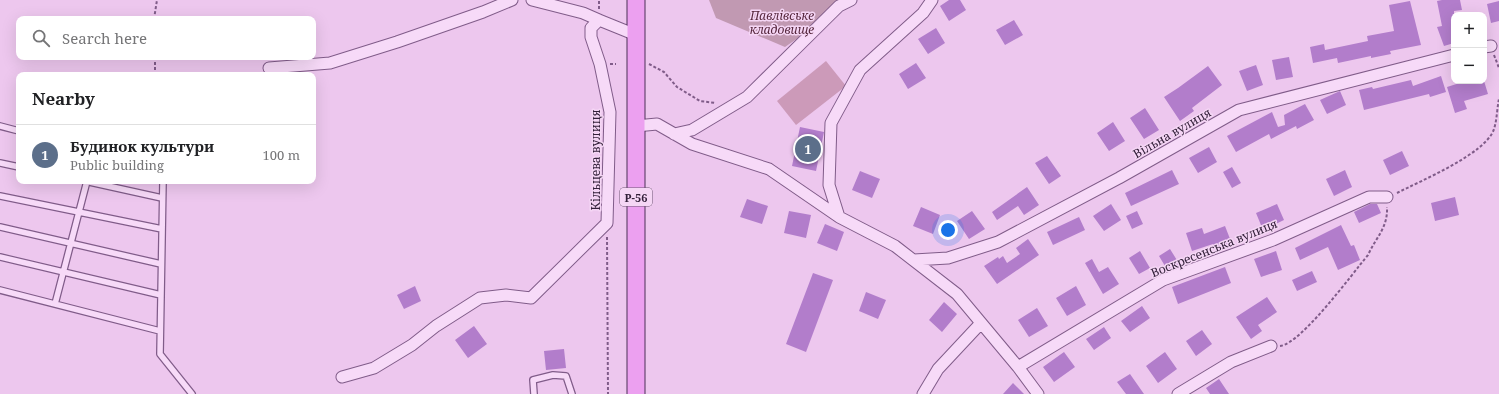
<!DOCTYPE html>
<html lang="en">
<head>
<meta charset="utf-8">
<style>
  body { margin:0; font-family:"Noto Serif",serif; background:#f2f2f2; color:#202124 }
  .controls { position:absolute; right:12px; top:12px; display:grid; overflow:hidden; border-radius:8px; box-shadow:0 4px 16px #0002 }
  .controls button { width:36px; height:36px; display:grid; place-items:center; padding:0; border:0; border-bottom:1px solid #e0e0e0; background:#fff; color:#202124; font:20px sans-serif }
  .you { position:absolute; left:948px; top:230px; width:14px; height:14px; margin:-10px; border:3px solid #fff; border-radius:50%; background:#1a73e8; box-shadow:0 0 0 6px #1a73e833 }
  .badge { display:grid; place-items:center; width:26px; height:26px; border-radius:50%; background:#482d98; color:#fff; font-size:13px; font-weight:700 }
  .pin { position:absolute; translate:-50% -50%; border:2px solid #fff; box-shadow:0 1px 4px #0006 }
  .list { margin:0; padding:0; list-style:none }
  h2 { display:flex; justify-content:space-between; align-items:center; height:52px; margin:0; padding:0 16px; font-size:17px }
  h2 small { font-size:13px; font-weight:400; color:#757577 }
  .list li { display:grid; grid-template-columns:26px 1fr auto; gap:12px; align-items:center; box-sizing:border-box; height:60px; padding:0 16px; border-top:1px solid #e0e0e0 }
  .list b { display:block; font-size:15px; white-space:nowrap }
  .list p { margin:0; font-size:13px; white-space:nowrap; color:#757577 }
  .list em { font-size:13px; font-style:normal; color:#757577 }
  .icon { flex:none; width:22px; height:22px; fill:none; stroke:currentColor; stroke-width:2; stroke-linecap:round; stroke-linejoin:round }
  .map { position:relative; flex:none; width:1499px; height:394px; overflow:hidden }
  .search { position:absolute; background:#fff; box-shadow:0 4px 16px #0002; left:16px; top:16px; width:300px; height:44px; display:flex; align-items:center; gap:10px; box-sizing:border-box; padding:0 14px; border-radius:8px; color:#757577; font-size:15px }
  .panel { position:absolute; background:#fff; box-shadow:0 4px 16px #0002; left:16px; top:72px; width:300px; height:112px; border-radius:8px }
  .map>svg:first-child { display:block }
  .green { fill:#cc9ab9 }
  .cemetery { fill:#c199b2 }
  .building { fill:#b27dcb }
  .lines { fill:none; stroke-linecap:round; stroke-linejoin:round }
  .lane-casing { stroke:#805c89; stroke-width:8 }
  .street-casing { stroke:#805c89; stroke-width:13 }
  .primary-casing { stroke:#4d3057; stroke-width:19 }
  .path { stroke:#805c89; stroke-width:2; stroke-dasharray:3 2; stroke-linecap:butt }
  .lane { stroke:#f7daf8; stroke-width:5.5 }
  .street { stroke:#f7daf8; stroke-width:11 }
  .primary { stroke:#eca0f0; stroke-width:17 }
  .labels { text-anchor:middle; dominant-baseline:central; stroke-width:3; stroke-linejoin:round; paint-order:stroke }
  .shield { fill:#f5d6f5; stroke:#6d5772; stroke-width:1 }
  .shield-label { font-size:11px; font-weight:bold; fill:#33203a }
  .park-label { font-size:12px; font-style:italic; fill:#56273d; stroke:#f5d6f5 }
  .street-label { font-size:12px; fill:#33203a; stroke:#f5d6f5 }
</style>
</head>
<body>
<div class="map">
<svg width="1499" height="394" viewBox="0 0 1499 394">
  <rect width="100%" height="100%" fill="#edc7ee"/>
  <!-- green -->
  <path class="green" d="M826 61 846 86 796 125 777 101Z"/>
  <!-- cemetery -->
  <path class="cemetery" d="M709 0H853L785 47 716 18Z"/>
  <!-- building -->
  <path class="building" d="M949 0H960L966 10 949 21 940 6Z
    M1442 0H1460L1462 10 1454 11V43L1444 46 1437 27 1442 26 1437 1Z
    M1410 1 1421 45 1390 51 1391 54 1371 58V56L1338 63 1337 58 1313 63 1310 47 1324 44 1325 50 1368 41 1367 36 1394 31 1389 5Z
    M1499 1V21L1491 23 1487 4Z
    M1014 20 1023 35 1005 45 996 30Z
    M936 28 945 43 928 54 918 39Z
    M1289 57 1293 77 1276 80 1272 60Z
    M916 63 926 78 908 89 899 74Z
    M1256 65 1263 85 1247 91 1239 71Z
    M1208 66 1222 85 1192 108 1194 111 1180 121 1164 97 1178 88Z
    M1441 76 1446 92 1430 97 1429 94 1364 110 1359 90 1372 87 1373 89 1411 80 1413 86Z
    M1466 81H1484L1488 94 1464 101 1467 109 1455 113 1447 87Z
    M1340 91 1346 105 1327 114 1320 100Z
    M1305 104 1314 120 1297 129 1296 126 1271 139 1269 134 1236 152 1227 136 1272 112 1278 127 1285 125 1284 115Z
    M1145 108 1159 130 1144 139 1130 118Z
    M1113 122 1125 141 1109 151 1097 133Z
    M800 127 824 132 816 171 792 166Z
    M1209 147 1217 162 1198 173 1189 158Z
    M1402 151 1409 166 1390 175 1383 160Z
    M1047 156 1061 176 1049 184 1035 163Z
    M1232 167 1241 183 1232 188 1223 172Z
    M1172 170 1179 184 1131 206 1125 193Z
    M1345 170 1352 187 1334 196 1326 179Z
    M860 171 880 179 872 198 852 190Z
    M1027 187 1039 205 1024 215 1018 206 997 220 992 212Z
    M1455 197 1459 215 1435 221 1431 203Z
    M747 199 768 206 762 224 740 217Z
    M1111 204 1121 220 1104 231 1093 216Z
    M1277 204 1284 220 1263 230 1256 213Z
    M1370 204H1377L1381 213 1359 223 1354 212Z
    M921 207 940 215 933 234 913 226Z
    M789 211 811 215 806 238 784 233Z
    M972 211 985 229 969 239 957 221Z
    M1137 211 1143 224 1132 229 1126 216Z
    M1079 217 1085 230 1053 245 1047 232Z
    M825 224 844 232 837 251 817 243Z
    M1341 225 1351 246 1354 245 1360 260 1338 270 1328 247 1300 260 1295 248Z
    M1225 226 1232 244 1215 250 1213 244 1192 251 1186 233 1202 228 1204 234Z
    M1028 239 1039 255 997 284 984 266 998 257 999 259 1003 256 1007 263 1020 254 1016 248Z
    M1170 249 1180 265 1168 271 1159 256Z
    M1140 251 1150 268 1139 274 1129 258Z
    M1276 251 1282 270 1261 277 1254 259Z
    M1092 259 1099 272 1108 267 1119 284 1103 294 1085 263Z
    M1225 267 1231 283 1178 304 1172 287Z
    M1312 271 1317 282 1297 291 1292 280Z
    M813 273 833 280 806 352 786 344Z
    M415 286 421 301 404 309 397 295Z
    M1076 286 1086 305 1067 316 1056 298Z
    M866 292 886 300 878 319 859 311Z
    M1267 297 1277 312 1258 325 1262 331 1251 339 1236 317Z
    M944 302 957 314 942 332 929 320Z
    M1142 306 1150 318 1130 332 1121 321Z
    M1037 308 1048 326 1029 337 1018 320Z
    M474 326 487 344 468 358 455 340Z
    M1104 327 1111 338 1094 350 1086 339Z
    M1202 330 1212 344 1196 356 1186 341Z
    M564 349 566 368 546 370 544 351Z
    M1064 352 1075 367 1054 382 1043 367Z
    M1165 352 1177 369 1158 383 1146 366Z
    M1130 374 1144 394H1126L1117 382Z
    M1219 379 1229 394H1210L1206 388Z
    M1013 383 1024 394H1003Z"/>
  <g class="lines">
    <defs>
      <path id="lane" d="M0 126 19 131
        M0 163 19 167
        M85 181 162 198
        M163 181 160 354 192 394
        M0 196 162 229
        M0 227 161 264
        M0 257 161 295
        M0 290 160 331
        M55 304 87 181
        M534 394 533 380 553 375 566 376 572 394"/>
      <path id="street" d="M599 20 636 35
        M1484 47 1491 46
        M269 68 330 63 397 42 483 12 512 0
        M636 126 657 124 692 144 769 169 839 217 895 246 957 294 1018 367 1038 394
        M674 134 692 130 747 97 839 6 851 0
        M839 217 829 185 831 123 860 70 923 13 932 0
        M914 260 948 258 998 242 1119 178 1239 110 1454 55
        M1018 367 1163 280 1273 240 1369 197H1387
        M342 377 374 368 412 345 436 326 480 298 506 295 531 298 607 223 610 112 600 64 591 37V28L599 20 583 13 532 0
        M923 394 938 369 981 323
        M1178 394 1231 362 1271 346"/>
      <path id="primary" d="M636 0V394"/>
    </defs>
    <!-- lane casing -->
    <use href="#lane" class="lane-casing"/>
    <!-- street casing -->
    <use href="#street" class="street-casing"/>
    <!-- primary casing -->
    <use href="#primary" class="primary-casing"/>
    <!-- path -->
    <path class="path" d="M599 9V0
      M154 19 157 0
      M1494 55 1499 68
      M610 64H616
      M649 64 664 72 677 87 700 101 716 103
      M155 75V57
      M1397 193C1420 181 1486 154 1494 129 1497 120 1497 108 1499 99
      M607 237 608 394
      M1280 346C1301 344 1352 274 1368 255 1376 237 1388 228 1387 207"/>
    <!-- lane -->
    <use href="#lane" class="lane"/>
    <!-- street -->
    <use href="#street" class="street"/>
    <!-- primary -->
    <use href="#primary" class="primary"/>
  </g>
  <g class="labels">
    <!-- shield labels -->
    <rect class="shield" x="620" y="188" width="32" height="18" rx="3"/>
    <g class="shield-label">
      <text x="636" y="197">Р-56</text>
    </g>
    <!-- park labels -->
    <g class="park-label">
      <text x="782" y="15">Павлівське<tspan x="782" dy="14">кладовище</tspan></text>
    </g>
    <!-- street labels -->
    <g class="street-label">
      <text transform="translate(1172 133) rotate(-30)">Вільна вулиця</text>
      <text transform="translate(595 160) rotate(-90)">Кільцева вулиця</text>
      <text transform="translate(1214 248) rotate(-22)">Воскресенська вулиця</text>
    </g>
  </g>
</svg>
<div class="controls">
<button>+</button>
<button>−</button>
</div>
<div class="you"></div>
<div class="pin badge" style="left:808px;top:149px;background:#5c6f8a">1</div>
<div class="search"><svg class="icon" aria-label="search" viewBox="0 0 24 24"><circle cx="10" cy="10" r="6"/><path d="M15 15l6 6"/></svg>Search here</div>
<section class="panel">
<h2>Nearby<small></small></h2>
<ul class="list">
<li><span class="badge" style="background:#5c6f8a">1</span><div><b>Будинок культури</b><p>Public building</p></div><em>100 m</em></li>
</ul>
</section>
</div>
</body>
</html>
